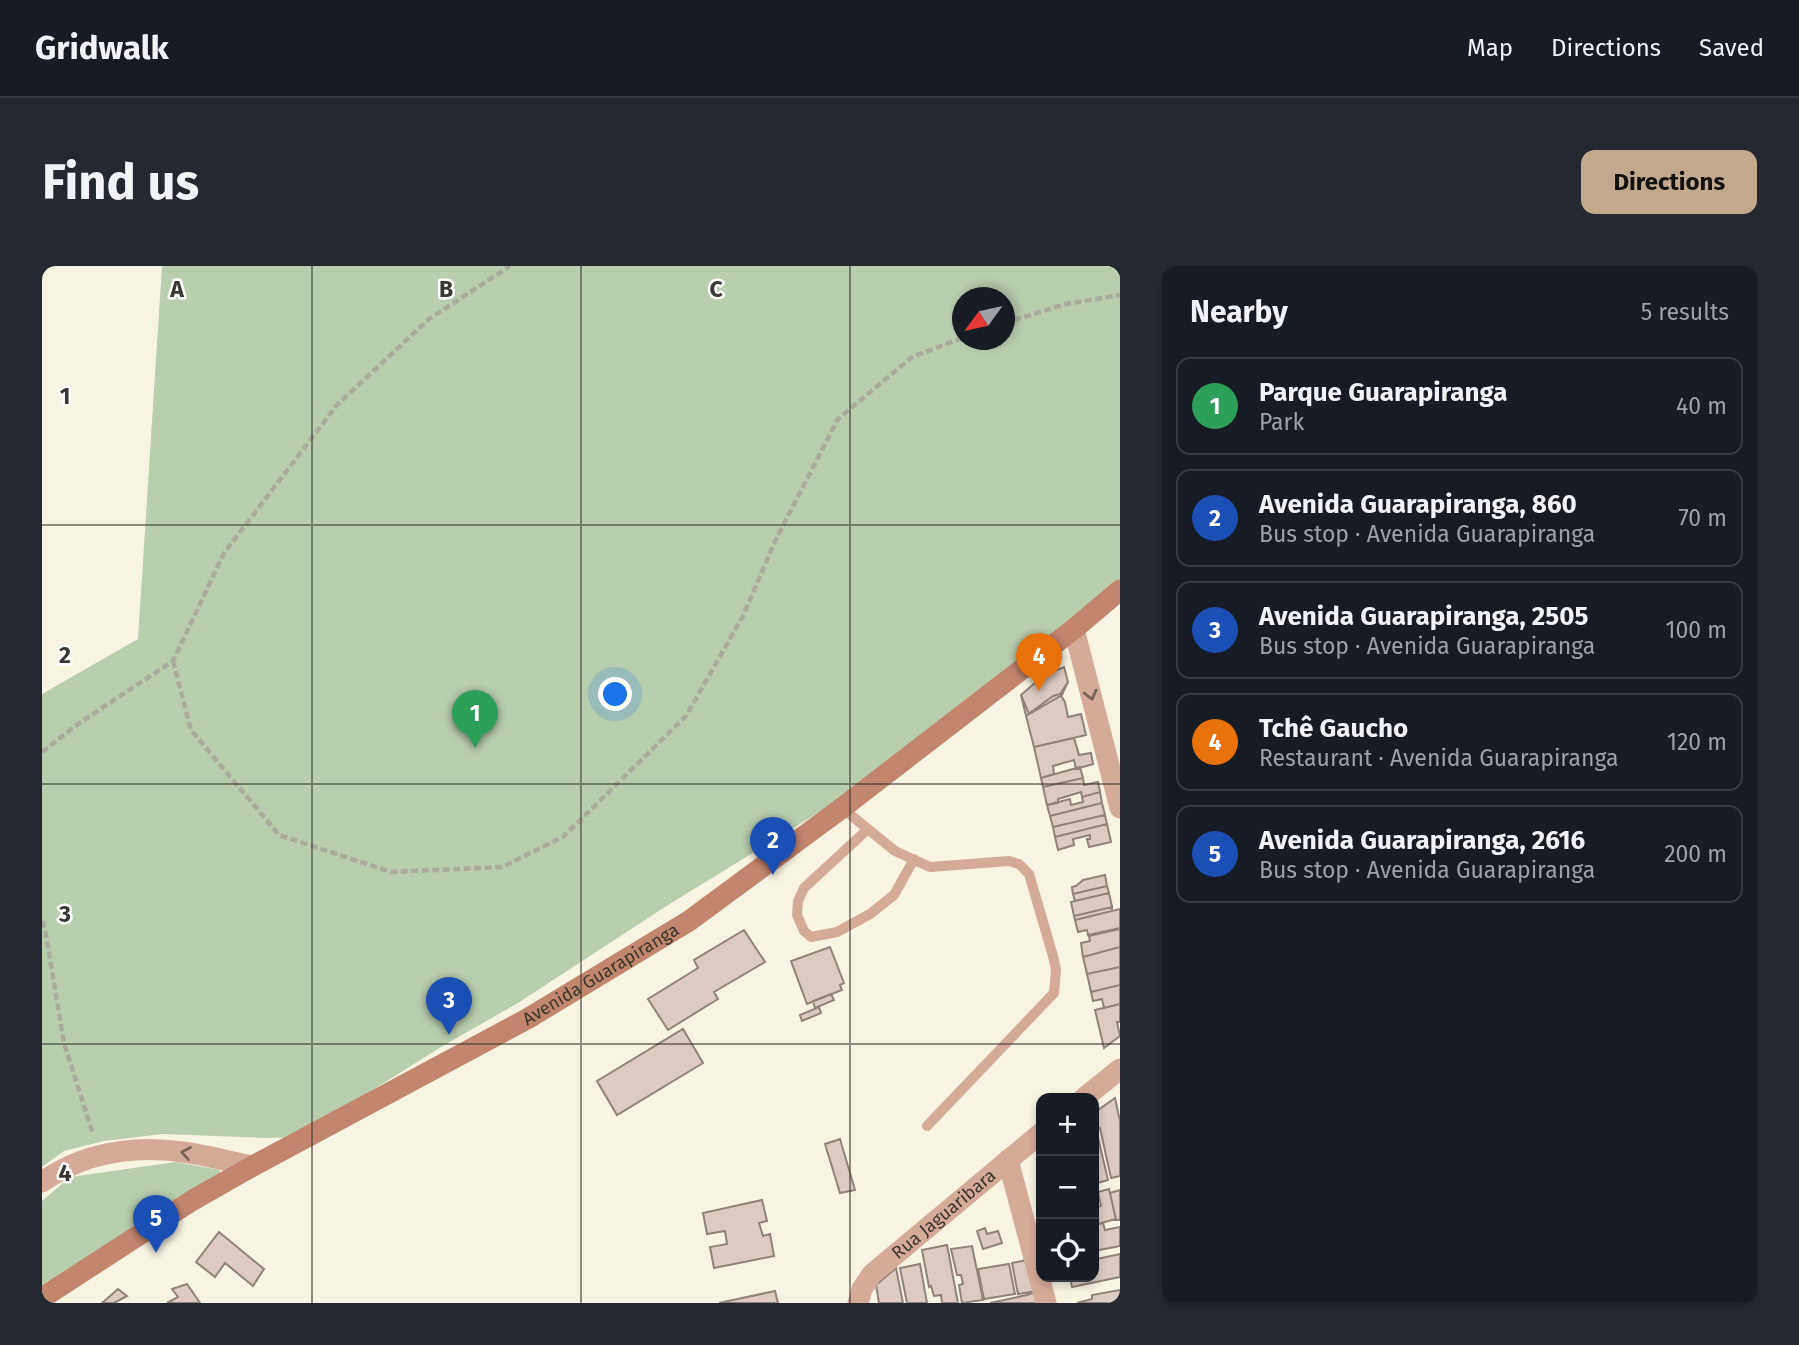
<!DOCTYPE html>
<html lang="en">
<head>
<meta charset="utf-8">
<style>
  body { margin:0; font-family:"Fira Sans",sans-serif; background:#242831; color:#f1f3f6 }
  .controls { position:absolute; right:21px; bottom:21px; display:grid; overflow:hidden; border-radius:14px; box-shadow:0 4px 10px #0003 }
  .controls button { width:63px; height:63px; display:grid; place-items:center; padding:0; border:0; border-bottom:2px solid #363941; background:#171b24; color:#f1f3f6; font:35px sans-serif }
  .compass { position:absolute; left:910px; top:21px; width:63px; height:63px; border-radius:50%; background:#171b24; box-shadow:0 4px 10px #0003; rotate:237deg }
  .you { position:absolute; left:574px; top:429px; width:24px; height:24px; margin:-18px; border:5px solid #fff; border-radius:50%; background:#1a73e8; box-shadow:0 0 0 10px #1a73e833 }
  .badge { display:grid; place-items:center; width:46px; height:46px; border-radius:50%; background:#c2a88c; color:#fff; font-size:23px; font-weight:700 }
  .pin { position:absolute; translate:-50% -58px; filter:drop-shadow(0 2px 4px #0008) }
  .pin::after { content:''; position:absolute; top:37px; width:24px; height:21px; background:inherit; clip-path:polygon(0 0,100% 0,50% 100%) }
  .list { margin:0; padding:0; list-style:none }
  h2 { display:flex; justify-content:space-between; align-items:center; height:91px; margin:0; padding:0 28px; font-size:30px }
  h2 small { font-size:23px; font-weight:400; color:#9ea1a6 }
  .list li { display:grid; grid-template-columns:46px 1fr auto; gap:21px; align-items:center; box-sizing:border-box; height:98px; margin:0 14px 14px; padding:0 14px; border:2px solid #363941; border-radius:14px }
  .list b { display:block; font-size:26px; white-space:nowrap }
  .list p { margin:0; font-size:23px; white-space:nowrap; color:#9ea1a6 }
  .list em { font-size:23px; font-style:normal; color:#9ea1a6 }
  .icon { flex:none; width:38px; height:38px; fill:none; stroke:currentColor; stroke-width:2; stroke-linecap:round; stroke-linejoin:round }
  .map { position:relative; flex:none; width:1078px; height:1037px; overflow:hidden; border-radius:14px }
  header { display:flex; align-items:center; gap:42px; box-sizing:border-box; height:98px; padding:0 35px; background:#171b24; border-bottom:2px solid #363941 }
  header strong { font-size:33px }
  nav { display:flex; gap:38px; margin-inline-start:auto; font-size:24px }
  .intro { display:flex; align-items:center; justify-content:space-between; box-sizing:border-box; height:168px; padding:0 42px }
  h1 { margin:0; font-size:49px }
  .button { padding:18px 32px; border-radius:14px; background:#c2a88c; color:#111; font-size:24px; font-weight:700 }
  main { display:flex; gap:42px; padding:0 42px }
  aside { flex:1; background:#171b24; border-radius:14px; box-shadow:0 4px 10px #0003 }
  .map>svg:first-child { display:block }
  .green { fill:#b9cdaf; fill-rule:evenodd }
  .building { fill:#dbcbc3; stroke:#91827b; stroke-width:2 }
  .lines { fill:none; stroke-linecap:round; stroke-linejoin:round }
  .path { stroke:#adaa9e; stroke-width:4.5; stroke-dasharray:7 3.5; stroke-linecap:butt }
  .lane { stroke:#d6aa99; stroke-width:10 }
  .street { stroke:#d6aa99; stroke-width:21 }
  .secondary { stroke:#c4856d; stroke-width:21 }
  .oneway { stroke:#77655b }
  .grid { fill:none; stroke:#383731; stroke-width:2; stroke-opacity:0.55 }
  .labels { text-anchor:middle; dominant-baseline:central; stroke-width:5; stroke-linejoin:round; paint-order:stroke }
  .street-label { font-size:18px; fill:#383731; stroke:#fff }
  .grid-label { font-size:23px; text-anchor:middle; font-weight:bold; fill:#383731; stroke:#fff; stroke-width:5; stroke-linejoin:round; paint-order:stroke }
</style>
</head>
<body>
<header>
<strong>Gridwalk</strong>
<nav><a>Map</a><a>Directions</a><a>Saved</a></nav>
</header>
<div class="intro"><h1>Find us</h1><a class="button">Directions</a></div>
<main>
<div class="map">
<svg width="1078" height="1037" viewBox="0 0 1078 1037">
  <rect width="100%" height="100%" fill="#f7f4e4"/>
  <!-- green -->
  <path class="green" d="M120 0H1078V317L795 535 626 639 476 737 399 781 329 825 260 871 224 872 121 868 62 875 22 885 0 901V428L96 373ZM920 32H962V74H920Z
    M134 896 178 904 177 913 100 958 0 1020V935L28 911Z"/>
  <!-- building -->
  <path class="building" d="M1022 401 1026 416 1018 428 1011 430 987 448 979 429 1002 409Z
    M1022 401 1026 416 1020 429 984 450 979 429 1002 409Z
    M1018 428 1023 436 1026 451 1039 448 1044 469 992 481 984 450 1011 430Z
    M1032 472 1037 489 1049 487 1051 498 1034 503 1032 494 1011 500 1012 508 999 512 992 481Z
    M1038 501 1041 512 1001 521 999 512Z
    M1041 512 1042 519 1056 516 1058 526 1040 531 1039 526 1016 533V537L1005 539 1001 521Z
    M1058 526 1060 537 1008 550 1005 539 1028 533 1029 539 1041 536 1040 531Z
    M1060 537 1063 549 1011 561 1008 550Z
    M1063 549 1065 558 1013 571 1011 561Z
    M1065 558 1069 576 1047 581 1045 573H1048V569L1031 573 1032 579 1016 584 1013 571Z
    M1063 609 1065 620 1031 628 1030 621 1034 620 1041 614Z
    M1065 620 1067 627 1033 635 1031 628Z
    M1067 627 1070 641 1032 650 1029 636Z
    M1070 641V645L1033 654 1032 650Z
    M1078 643V662L1046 669 1045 664 1036 666 1033 654Z
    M1078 663V681L1041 691 1039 677 1048 675 1047 670Z
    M702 664 723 696 672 726 676 733 626 764 606 733 656 702 652 694Z
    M788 681 802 717 798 719 800 724 765 738 749 695Z
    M1078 681V701L1045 708 1041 691Z
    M1078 701V719L1049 726 1045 708Z
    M1078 719V738L1062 742 1060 733 1051 735 1049 726Z
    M789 728 792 734 773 742 771 735Z
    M1078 738V756H1075L1078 770 1062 782 1053 744Z
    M777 741 779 747 760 755 758 749Z
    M641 763 661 797 575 849 555 815Z
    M1073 832 1078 855V910L1069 912 1058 862 1054 863 1052 847Z
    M1052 863H1054L1066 914 1052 918Z
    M798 873 813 924 798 927 783 878Z
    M1067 923 1074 953 1052 959V942L1059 940 1056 926Z
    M1078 924V954H1074L1068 927Z
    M720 934 725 955 717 957 721 970 728 968 732 990 672 1002 668 981 685 978 683 965 665 968 661 947Z
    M1061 957 1063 964 1078 961V980L1052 985V959Z
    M943 962 945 968 956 965 960 977 941 983 935 965Z
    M177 966 222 1003 211 1020 183 997 173 1011 154 996Z
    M905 979 916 1037H900L899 1029 892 1030 889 1020 887 1021 880 984Z
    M930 980 941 1034 920 1037 917 1019 921 1018 919 1009H915L909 983Z
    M1052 988H1054L1055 993 1078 988V1011L1030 1021 1028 1011H1052Z
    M989 993 995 1025 976 1028 970 997Z
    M878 998 885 1037H865L858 1002Z
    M967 998 973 1028 942 1033 936 1003Z
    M854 1002 861 1037H837L834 1019Z
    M145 1018 158 1037H125L136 1031 130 1023Z
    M76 1023 85 1030 72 1037H60Z
    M1078 1024V1037H1035L1050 1033V1029Z
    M733 1025 736 1037H677Z
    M997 1025 1000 1037H948L985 1029Z"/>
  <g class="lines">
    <!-- path -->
    <path class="path" d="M962 57 1024 38 1078 29
      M131 395 149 464 237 569 349 606 460 601 521 571 644 450 701 350 733 275 796 153 870 91 920 72
      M0 486 36 458 131 395 182 287 295 139 387 53 468 0
      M0 655 3 663 22 777 51 868"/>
    <!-- lane -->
    <path class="lane" d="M800 542 853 585 888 601 967 595 977 598 987 608 1011 690 1014 704 1012 727 885 860
      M826 563 762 622 756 635 755 649 762 665 769 671 795 666 828 648 852 629 872 593"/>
    <!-- street -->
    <g class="street">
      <path d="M1032 363 1078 542"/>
      <path d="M1042 832 1078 803"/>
      <path d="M966 894 1004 1037"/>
      <path d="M0 916C43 886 90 879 141 886 165 889 188 896 211 900"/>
      <path id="s1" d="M816 1037 820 1023 830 1008 999 867"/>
    </g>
    <!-- secondary -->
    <path class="secondary" id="s2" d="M0 1032 151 934 211 900 485 753 647 655 800 542 1032 363 1078 324"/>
  </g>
  <!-- one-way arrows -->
  <defs><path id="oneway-chevron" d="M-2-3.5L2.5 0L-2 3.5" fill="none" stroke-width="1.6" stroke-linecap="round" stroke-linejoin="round" transform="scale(1.75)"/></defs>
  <g class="oneway">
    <use href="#oneway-chevron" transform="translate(1049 429) rotate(76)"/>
    <use href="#oneway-chevron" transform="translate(144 887) rotate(-171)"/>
  </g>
  <!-- grid -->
  <path class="grid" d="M270 0V1037M539 0V1037M808 0V1037M0 259H1078M0 518H1078M0 778H1078"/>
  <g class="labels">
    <!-- street labels -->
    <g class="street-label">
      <text stroke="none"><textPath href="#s2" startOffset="646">Avenida Guarapiranga</textPath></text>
      <text stroke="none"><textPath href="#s1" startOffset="126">Rua Jaguaribara</textPath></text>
    </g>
  </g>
  <g class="grid-label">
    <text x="135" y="31">A</text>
    <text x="404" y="31">B</text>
    <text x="674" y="31">C</text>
    <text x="23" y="138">1</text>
    <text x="23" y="397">2</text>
    <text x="23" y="656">3</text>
    <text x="23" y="915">4</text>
  </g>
</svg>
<div class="controls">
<button>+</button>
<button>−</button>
<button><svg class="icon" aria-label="locate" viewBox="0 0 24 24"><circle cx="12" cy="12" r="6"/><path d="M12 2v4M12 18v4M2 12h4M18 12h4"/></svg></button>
</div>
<svg class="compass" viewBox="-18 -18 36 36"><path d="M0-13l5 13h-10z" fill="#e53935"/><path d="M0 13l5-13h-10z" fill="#9ea1a6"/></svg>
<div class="you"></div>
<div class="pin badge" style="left:433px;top:482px;background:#2e9e5b">1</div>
<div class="pin badge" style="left:731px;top:609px;background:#1a4fb4">2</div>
<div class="pin badge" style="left:407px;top:769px;background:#1a4fb4">3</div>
<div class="pin badge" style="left:997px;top:425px;background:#e8710a">4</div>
<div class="pin badge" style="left:114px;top:987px;background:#1a4fb4">5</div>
</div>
<aside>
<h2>Nearby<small>5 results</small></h2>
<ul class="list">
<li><span class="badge" style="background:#2e9e5b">1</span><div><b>Parque Guarapiranga</b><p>Park</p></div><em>40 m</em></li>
<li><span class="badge" style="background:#1a4fb4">2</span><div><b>Avenida Guarapiranga, 860</b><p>Bus stop · Avenida Guarapiranga</p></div><em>70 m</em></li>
<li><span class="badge" style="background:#1a4fb4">3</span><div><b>Avenida Guarapiranga, 2505</b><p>Bus stop · Avenida Guarapiranga</p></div><em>100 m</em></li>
<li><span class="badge" style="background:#e8710a">4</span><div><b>Tchê Gaucho</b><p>Restaurant · Avenida Guarapiranga</p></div><em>120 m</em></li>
<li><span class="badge" style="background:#1a4fb4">5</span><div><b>Avenida Guarapiranga, 2616</b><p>Bus stop · Avenida Guarapiranga</p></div><em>200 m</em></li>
</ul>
</aside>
</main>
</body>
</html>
